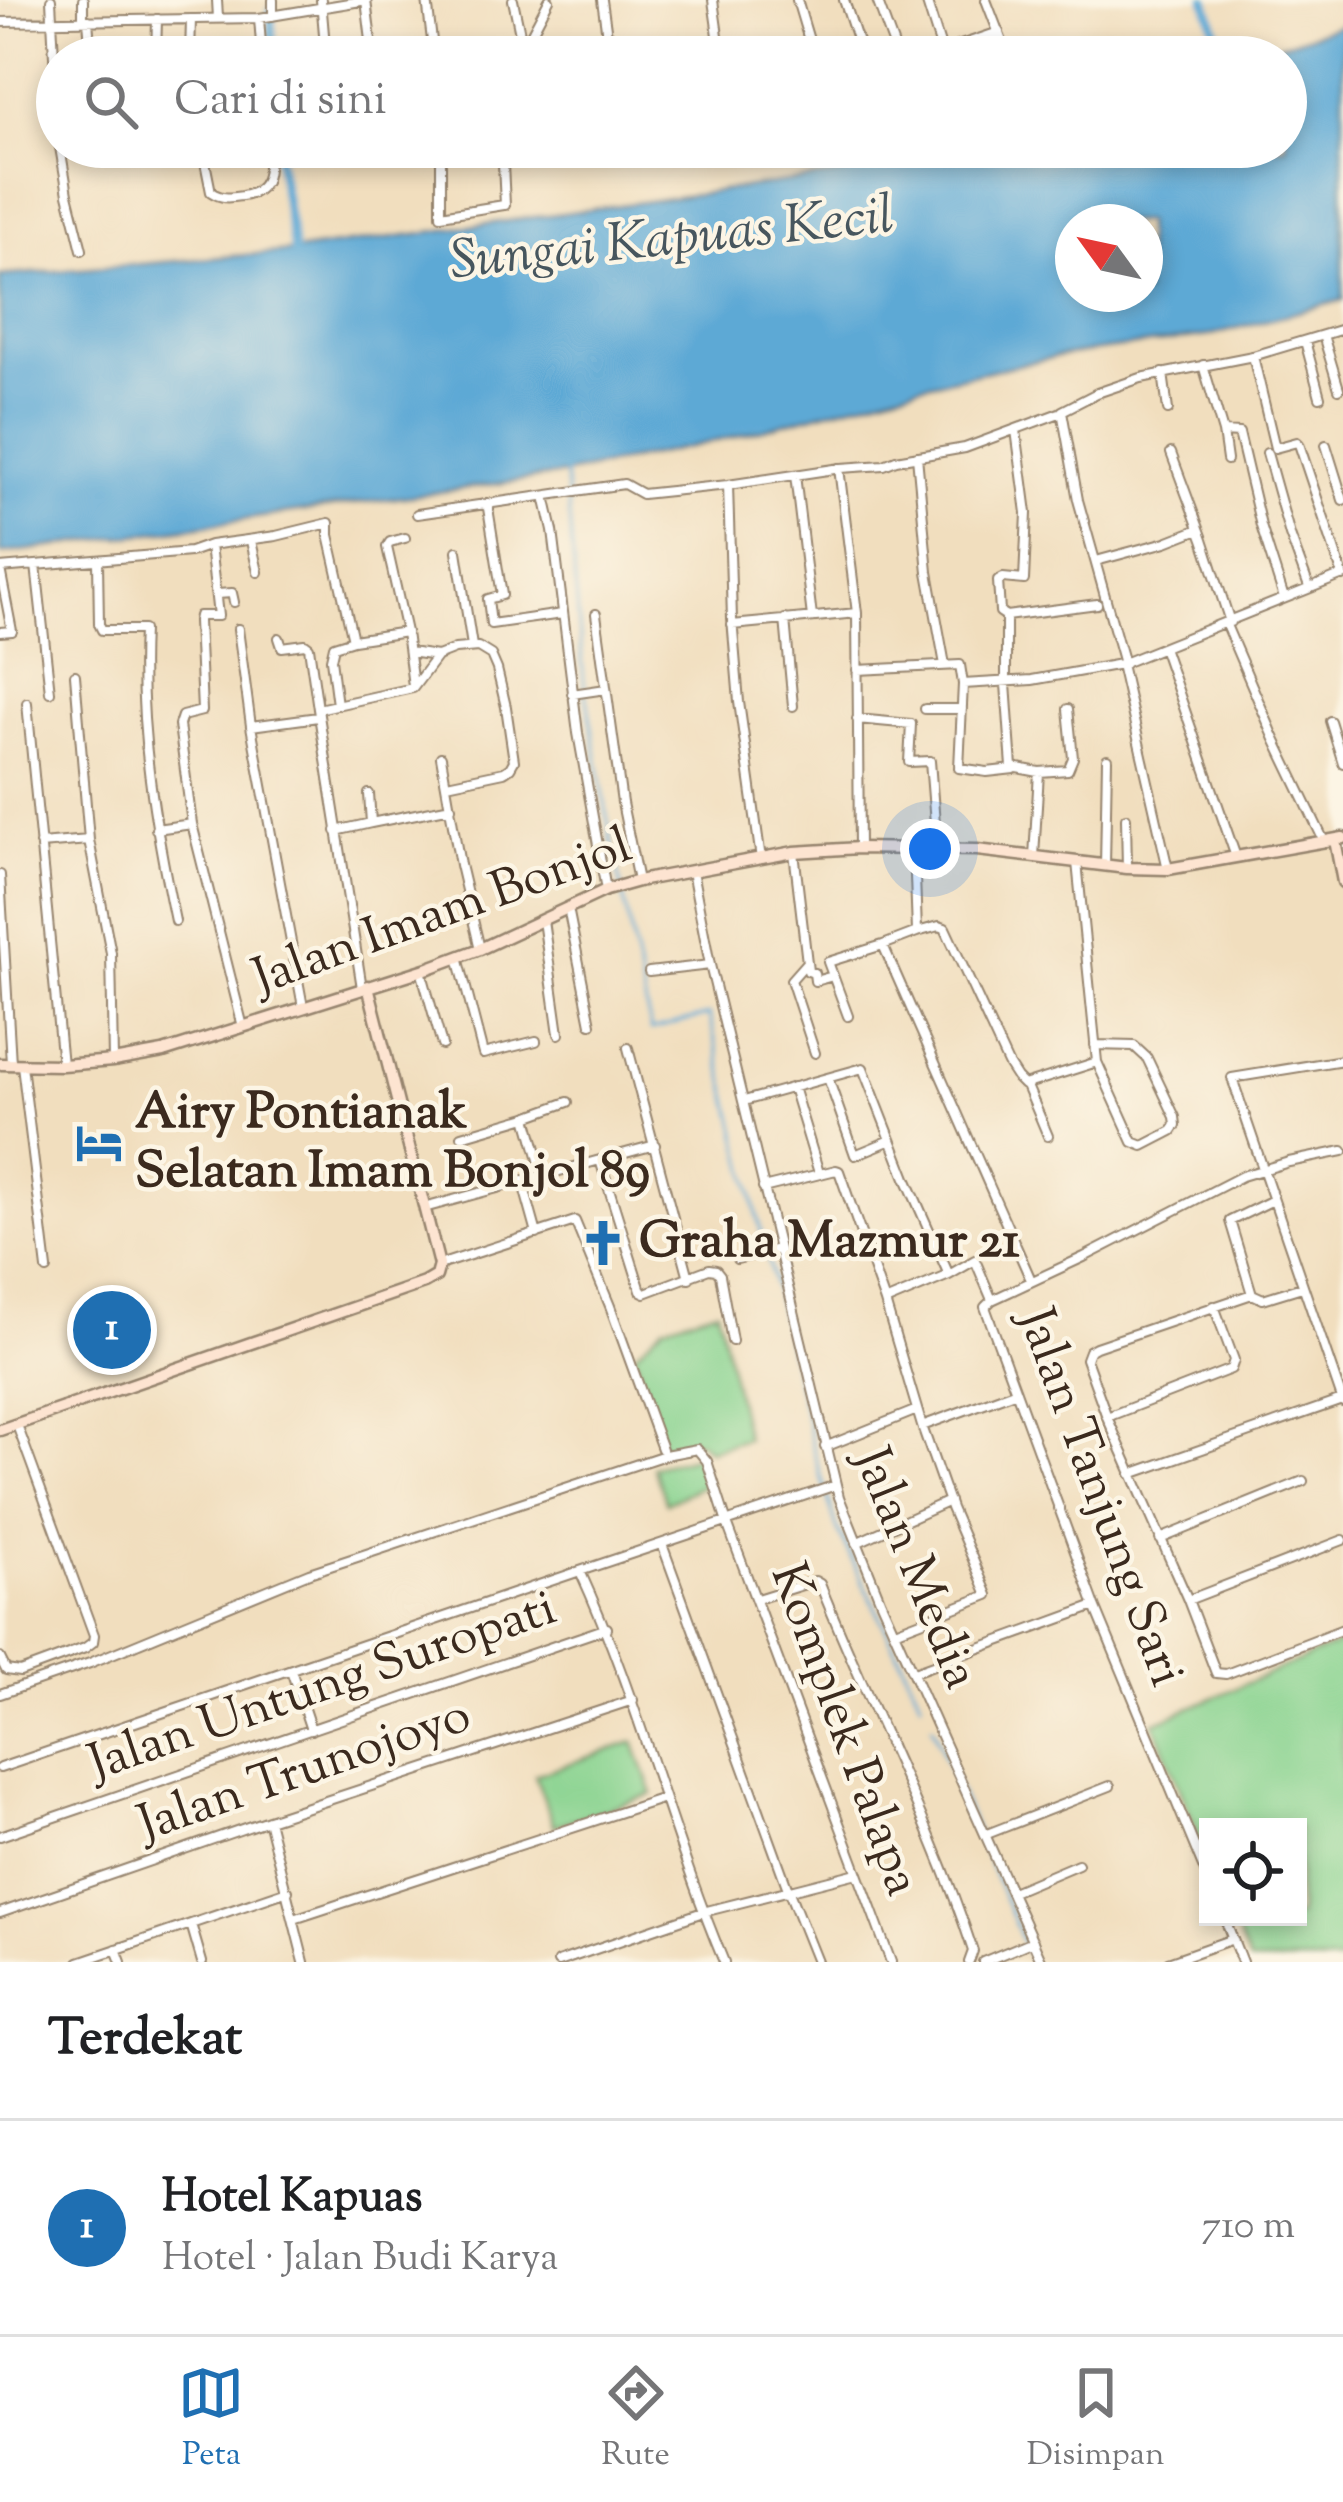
<!DOCTYPE html>
<html lang="id">
<head>
<meta charset="utf-8">
<style>
  body { margin:0; font-family:"Sorts Mill Goudy",serif; background:#f2f2f2; color:#202124 }
  .controls { position:absolute; right:36px; bottom:36px; display:grid; overflow:hidden; border-radius:0px; box-shadow:0 6px 18px #0003 }
  .controls button { width:108px; height:108px; display:grid; place-items:center; padding:0; border:0; border-bottom:3px solid #e0e0e0; background:#fff; color:#202124; font:60px sans-serif }
  .compass { position:absolute; left:1055px; top:204px; width:108px; height:108px; border-radius:50%; background:#fff; box-shadow:0 6px 18px #0003; rotate:303deg }
  .you { position:absolute; left:930px; top:849px; width:42px; height:42px; margin:-30px; border:9px solid #fff; border-radius:50%; background:#1a73e8; box-shadow:0 0 0 18px #1a73e833 }
  .badge { display:grid; place-items:center; width:78px; height:78px; border-radius:50%; background:#1f6fb2; color:#fff; font-size:39px; font-weight:700 }
  .pin { position:absolute; translate:-50% -50%; border:6px solid #fff; box-shadow:0 3px 12px #0006 }
  .list { margin:0; padding:0; list-style:none }
  h2 { display:flex; justify-content:space-between; align-items:center; height:156px; margin:0; padding:0 48px; font-size:51px }
  h2 small { font-size:39px; font-weight:400; color:#757577 }
  .list li { display:grid; grid-template-columns:78px 1fr auto; gap:36px; align-items:center; box-sizing:border-box; height:216px; padding:0 48px; border-top:3px solid #e0e0e0 }
  .list b { display:block; font-size:45px; white-space:nowrap }
  .list p { margin:0; font-size:39px; white-space:nowrap; color:#757577 }
  .list em { font-size:39px; font-style:normal; color:#757577 }
  .icon { flex:none; width:66px; height:66px; fill:none; stroke:currentColor; stroke-width:2; stroke-linecap:round; stroke-linejoin:round }
  .map { position:relative; flex:none; width:1343px; height:1962px; overflow:hidden }
  .search { position:absolute; background:#fff; box-shadow:0 6px 18px #0003; left:36px; right:36px; top:36px; height:132px; display:flex; align-items:center; gap:30px; box-sizing:border-box; padding:0 42px; border-radius:66px; color:#757577; font-size:45px }
  .sheet { height:372px; background:#fff }
  nav { display:flex; justify-content:space-around; align-items:center; box-sizing:border-box; height:168px; border-top:3px solid #e0e0e0; background:#fff; font-size:33px; color:#757577 }
  nav a { display:grid; justify-items:center; gap:6px }
  nav .on { color:#1f6fb2 }
  .map>svg:first-child { display:block }
  .green { fill:#89d390; stroke:#627e57; stroke-width:3 }
  .water { fill:#5da9d5; stroke:#4c6a7a; stroke-width:3; fill-rule:evenodd }
  .lines { fill:none; stroke-linecap:round; stroke-linejoin:round }
  .stream { stroke:#5da9d5; stroke-width:3 }
  .canal { stroke:#5da9d5; stroke-width:9 }
  .street-casing { stroke:#96846e; stroke-width:12 }
  .secondary-casing { stroke:#96846e; stroke-width:15 }
  .street { stroke:#fff; stroke-width:8 }
  .secondary { stroke:#fde4d1; stroke-width:10 }
  .labels { text-anchor:middle; dominant-baseline:central; stroke-width:9; stroke-linejoin:round; paint-order:stroke }
  .street-label { font-size:51px; fill:#3b2a1e; stroke:#fcf5e5 }
  .poi-label { font-size:51px; font-weight:bold; fill:#3b2a1e; stroke:#fcf5e5; text-anchor:start }
  .water-label { font-size:54px; font-style:italic; fill:#47565e; stroke:#fcf5e5 }
</style>
</head>
<body>
<div class="map">
<svg width="1343" height="1962" viewBox="0 0 1343 1962">
  <rect width="100%" height="100%" fill="#fcf5e5"/>
  <filter id="ink" filterUnits="userSpaceOnUse"><feTurbulence type="fractalNoise" baseFrequency=".00833" numOctaves="2"/><feDisplacementMap in="SourceGraphic" scale="24" xChannelSelector="R" yChannelSelector="G"/><feConvolveMatrix kernelMatrix="1 2 1 2 8 2 1 2 1" color-interpolation-filters="sRGB"/></filter>
  <filter id="wash" filterUnits="userSpaceOnUse"><feTurbulence type="fractalNoise" baseFrequency=".004" numOctaves="4" result="noise"/><feDisplacementMap in="SourceGraphic" scale="48" xChannelSelector="R" yChannelSelector="G"/><feGaussianBlur stdDeviation="2.7" result="paint"/><feColorMatrix in="noise" values="0 0 0 0 0 0 0 0 0 0 0 0 0 0 0 0 0 1.4 0 .05"/><feComposite in="paint" operator="in"/></filter>
  <g filter="url(#wash)">
    <rect width="100%" height="100%" fill="#f1debe"/>
    <!-- green -->
    <path class="green" d="M717 1309 746 1439 709 1450 698 1441 663 1449 635 1353 664 1325Z
      M697 1456 706 1484 666 1503 653 1467Z
      M1343 1642V1962H1249L1231 1917H1298V1827H1208V1859L1154 1723Z
      M634 1742 653 1794 554 1826 535 1775Z"/>
    <!-- water -->
    <path class="water" d="M1343 24V300L1207 336 1061 356 921 385 734 437 566 474 0 554V276L294 251 841 174 934 147H1286V57H1243ZM1073 222H1145V294H1073Z"/>
    <g class="lines">
      <!-- stream -->
      <path class="stream" d="M565 472 584 681 611 838 651 1030 709 1015 816 1460 837 1528 921 1701
        M932 1726 1031 1962"/>
      <!-- canal -->
      <path class="canal" d="M1206 0 1225 57
        M271 11 273 57
        M276 147 294 251"/>
    </g>
  </g>
  <g filter="url(#ink)">
    <g class="lines">
      <defs>
        <path id="street" d="M51 0 57 114
          M217 0 218 18
          M321 0 326 57
          M366 0 373 57
          M427 0 434 57
          M513 0 523 48
          M602 0 610 57
          M713 0 721 57
          M797 0 814 57
          M844 0 862 54
          M877 0 898 57
          M926 0 944 57
          M986 0 1008 57
          M273 16V0
          M259 18 262 57
          M83 20V0
          M88 20 91 57
          M0 22 259 18 367 0
          M943 51 999 32
          M156 57 157 19
          M190 57 191 19
          M519 57 549 0
          M60 147 68 194 82 250
          M202 147 211 192C222 199 228 198 242 196 270 192 269 171 268 147
          M441 147V215L504 205
          M486 148V147
          M503 164 505 205
          M1323 335 1339 389
          M1305 341 1320 397
          M1253 356 1275 448 1297 442 1299 444 1343 576
          M1203 365 1223 432 1239 433 1261 526 1284 598
          M1163 373 1168 410
          M1223 432 1227 460
          M1326 445 1343 500
          M1171 453 1203 539 1230 622
          M1267 453 1290 535 1309 587
          M917 456 928 572 945 665
          M839 468 857 613 859 848
          M795 475 812 617
          M545 496 553 531 578 733 606 890
          M484 504 488 508 502 595 488 599 491 624 562 614
          M417 514 624 484 642 494 728 485
          M405 538 390 542 387 547 406 632 413 686
          M251 541 258 572
          M210 545 218 616H199L198 621 202 711 182 716 179 725 192 824 243 1027
          M457 551 472 646
          M98 561 99 624 102 630H143C138 727 155 826 175 921
          M1096 561 1166 542 1199 529
          M36 565 50 692
          M0 568 190 552 210 545 276 536 329 523V535L353 640
          M0 569 12 631 0 632
          M217 594 232 593 234 602
          M596 614 622 803 638 881
          M1006 616 1000 612 998 581 1003 578 1024 580 1027 513 1016 430
          M785 619 793 706
          M732 625 857 613
          M1226 625 1274 737 1324 841
          M238 629 251 726 303 1007
          M279 638 282 647 305 644 309 647 318 709
          M1164 650 1236 857
          M409 652 437 656
          M1121 664 1168 869
          M1124 664 1078 500 1062 411 1097 393 1141 378 1253 356 1343 329
          M857 670 960 665 963 684 959 768 987 772 1014 769
          M75 675 89 840 111 953 113 1061
          M963 684 1032 680 1121 664 1343 575
          M572 694 606 689
          M27 703 62 1065
          M337 705 331 659 334 646 353 640 406 632
          M925 709H962
          M1068 709 1073 758 1068 770 1039 772 1012 767 1006 684V616L1097 604
          M857 719 911 724 909 762 930 761 937 848
          M1330 721 1343 763
          M251 726 318 717
          M441 757 460 865 480 949
          M369 794 371 823 451 807
          M1126 818 1127 868
          M156 829 192 824
          M336 831 371 823
          M40 844 89 840
          M914 848 917 932 883 945 1031 1280
          M794 852 808 971 814 973 815 981 833 976
          M1034 857 1039 772
          M761 859 739 702 732 619 728 485 841 468 884 465 896 460 965 448 1062 412
          M1077 862 1097 1062 1133 1142 1143 1146 1172 1131 1176 1125 1175 1117 1147 1058 1134 1046 1095 1045
          M1105 866 1107 759
          M692 871 710 965 839 1497 881 1602 1042 1962
          M0 875 11 1063
          M568 908 591 1024
          M543 920 559 1034
          M917 932 939 926 945 928 1008 1064 1017 1078 1024 1085 1097 1062
          M458 957 483 1054 536 1041
          M806 963 791 980 815 1053
          M421 970 442 1045
          M649 972 710 965
          M362 988 318 709 413 688 437 656 455 649 478 647 491 655 497 669 506 707 514 761 510 768 504 772 447 784
          M848 1016 828 962 883 945
          M628 1048 689 1278
          M1343 1060 1232 1078 1343 1402
          M22 1065 47 1269
          M828 1078 855 1155 891 1140
          M1027 1086 1048 1136
          M793 1087 819 1173
          M744 1101 863 1068 906 1178 949 1275
          M462 1136 527 1117
          M600 1160 641 1291 645 1293 709 1269 716 1270 720 1275 732 1341
          M543 1174 527 1117 568 1102
          M522 1180 537 1234
          M763 1188 836 1170 839 1171 885 1302 922 1426 951 1508 988 1595 895 1631
          M1273 1200 1230 1221 1252 1294 1096 1347 1089 1351 1086 1359 1107 1417 1188 1600 1216 1673 1226 1674 1343 1629
          M424 1208 655 1145
          M737 1259 778 1249
          M439 1265 575 1221 610 1306 662 1449
          M1252 1294 1263 1299 1302 1287
          M885 1302 949 1275 975 1260 992 1300
          M1107 1417 1231 1369 1234 1360 1214 1306
          M922 1426 1014 1392
          M825 1447 917 1410
          M1131 1474 1342 1400
          M1160 1539 1303 1481
          M856 1543 949 1501
          M662 1544 789 1892 817 1962
          M757 1599 815 1581 820 1584C869 1707 932 1825 973 1951L969 1962
          M1188 1600 1343 1540
          M0 1658 6 1670 20 1672 85 1648 93 1642 94 1635 17 1425
          M291 1670 311 1730
          M914 1672 1095 1606
          M0 1694 90 1663 309 1573 665 1455 697 1449 707 1461 727 1523 891 1962
          M0 1768 580 1571
          M268 1820 304 1962
          M987 1834 1110 1786
          M0 1836 607 1628
          M1208 1879 1095 1606 985 1307 992 1300 1084 1257 1242 1176 1289 1162 1343 1151
          M1012 1892 1078 1864
          M0 1913 268 1820 633 1700
          M1224 1917 1242 1962
          M294 1919 664 1798
          M191 1924 202 1962
          M116 1949 121 1962
          M79 1962 288 1891
          M558 1962 703 1912 857 1873
          M724 1962C670 1833 638 1697 580 1571L836 1485
          M983 1962 1033 1941
          M1168 1962 1233 1939"/>
        <path id="secondary" d="M1335 840 1343 882
          M0 1064 62 1065 113 1061 163 1052 429 968 480 949 606 890 638 881 794 852 859 848 977 850 1127 868 1168 869 1343 838
          M0 1430 424 1283 436 1276 439 1265 368 986"/>
      </defs>
      <!-- street casing -->
      <use href="#street" class="street-casing"/>
      <!-- secondary casing -->
      <use href="#secondary" class="secondary-casing"/>
      <!-- street -->
      <use href="#street" class="street"/>
      <!-- secondary -->
      <use href="#secondary" class="secondary"/>
    </g>
  </g>
  <!-- icons -->
  <defs>
    <symbol id="hotel-bare" viewBox="-9 -9 18 18"><path d="M-6-4.5h1.5V1H6V5H4.5V3h-9V5H-6ZM-4 0a1.8 1.8 0 1 1 3.6 0ZM.5 0V-2.5h3Q6-2.5 6 0Z" fill="#1f6fb2" stroke="#fcf5e5" stroke-width="2.5" paint-order="stroke"/></symbol>
    <symbol id="church-bare" viewBox="-9 -9 18 18"><path d="M-1.2-6h2.4v3.5h3.3v2.4h-3.3V6h-2.4V-.1h-3.3v-2.4h3.3Z" fill="#1f6fb2" stroke="#fcf5e5" stroke-width="2.5" paint-order="stroke"/></symbol>
  </defs>
  <g fill-rule="evenodd">
    <use href="#hotel-bare" x="66" y="1110" width="66" height="66"/>
    <use href="#church-bare" x="570" y="1210" width="66" height="66"/>
  </g>
  <g class="labels">
    <!-- street labels -->
    <g class="street-label">
      <text transform="translate(443 914) rotate(-20)">Jalan Imam Bonjol</text>
      <text transform="translate(1099 1498) rotate(70)">Jalan Tanjung Sari</text>
      <text transform="translate(914 1569) rotate(68)">Jalan Media</text>
      <text transform="translate(323 1688) rotate(-19)">Jalan Untung Suropati</text>
      <text transform="translate(843 1730) rotate(70)">Komplek Palapa</text>
      <text transform="translate(305 1772) rotate(-19)">Jalan Trunojoyo</text>
    </g>
    <!-- poi labels -->
    <g class="poi-label">
      <text x="135" y="1114">Airy Pontianak<tspan x="135" dy="59">Selatan Imam Bonjol 89</tspan></text>
      <text x="639" y="1243">Graha Mazmur 21</text>
    </g>
    <!-- water labels -->
    <g class="water-label">
      <text transform="translate(672 241) rotate(-6)">Sungai Kapuas Kecil</text>
    </g>
  </g>
</svg>
<div class="controls">
<button><svg class="icon" aria-label="locate" viewBox="0 0 24 24"><circle cx="12" cy="12" r="6"/><path d="M12 2v4M12 18v4M2 12h4M18 12h4"/></svg></button>
</div>
<svg class="compass" viewBox="-18 -18 36 36"><path d="M0-13l5 13h-10z" fill="#e53935"/><path d="M0 13l5-13h-10z" fill="#757577"/></svg>
<div class="you"></div>
<div class="pin badge" style="left:112px;top:1330px">1</div>
<div class="search"><svg class="icon" aria-label="search" viewBox="0 0 24 24"><circle cx="10" cy="10" r="6"/><path d="M15 15l6 6"/></svg>Cari di sini</div>
</div>
<section class="sheet">
<h2>Terdekat<small></small></h2>
<ul class="list">
<li><span class="badge">1</span><div><b>Hotel Kapuas</b><p>Hotel · Jalan Budi Karya</p></div><em>710 m</em></li>
</ul>
</section>
<nav>
<a class="on"><svg class="icon" aria-label="map" viewBox="0 0 24 24"><path d="M3 6l6-2 6 2 6-2v14l-6 2-6-2-6 2zM9 4v14M15 6v14"/></svg>Peta</a>
<a><svg class="icon" aria-label="directions" viewBox="0 0 24 24"><path d="M12 3l9 9-9 9-9-9zM9 14v-3h6M13 9l2 2-2 2"/></svg>Rute</a>
<a><svg class="icon" aria-label="saved" viewBox="0 0 24 24"><path d="M7 4h10v16l-5-4-5 4z"/></svg>Disimpan</a>
</nav>
</body>
</html>
